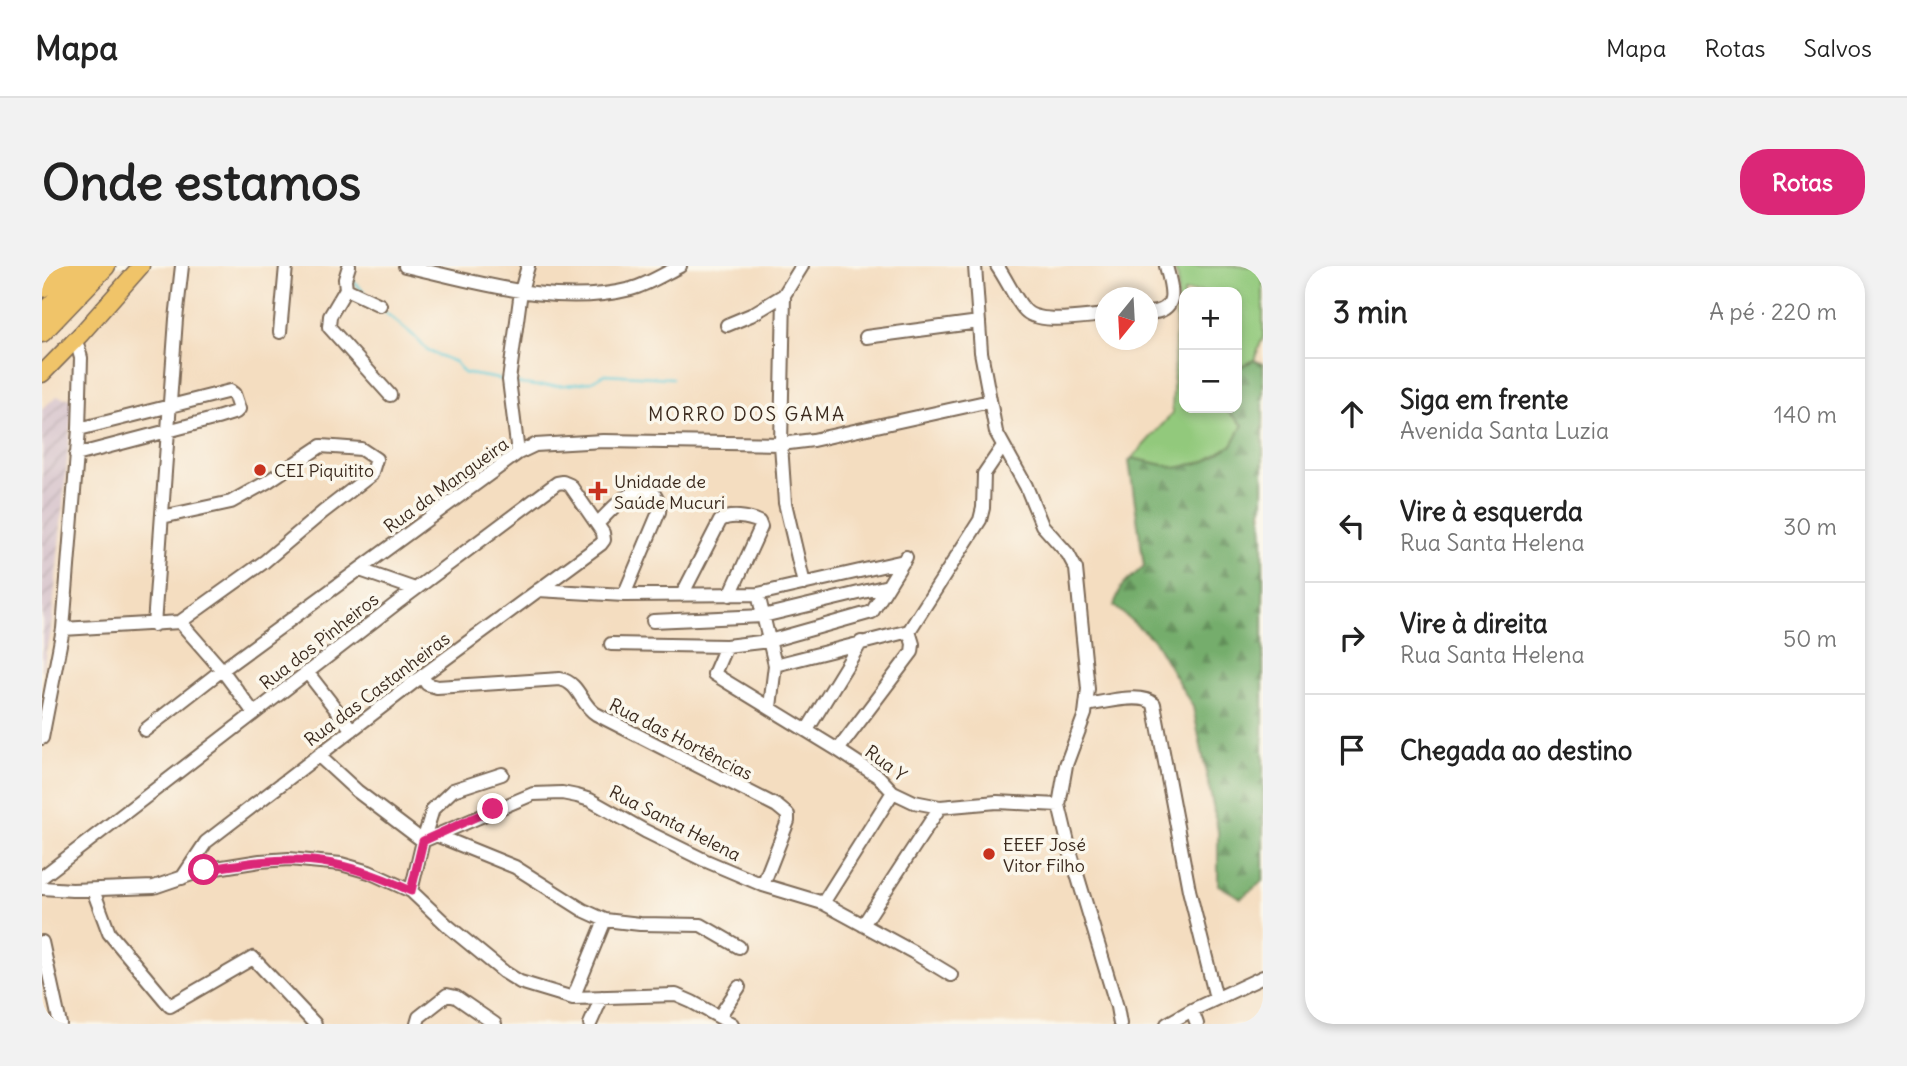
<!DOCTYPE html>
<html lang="pt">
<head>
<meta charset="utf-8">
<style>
  body { margin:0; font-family:Delius,sans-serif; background:#f2f2f2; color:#222 }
  .controls { position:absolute; right:21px; top:21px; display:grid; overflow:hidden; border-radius:14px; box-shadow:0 4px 10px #0003 }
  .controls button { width:63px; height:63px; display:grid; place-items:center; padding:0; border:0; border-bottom:2px solid #e0e0e0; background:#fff; color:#222; font:35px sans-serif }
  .compass { position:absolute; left:1053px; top:21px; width:63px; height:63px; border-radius:50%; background:#fff; box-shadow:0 4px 10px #0003; rotate:198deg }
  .stop { position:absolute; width:21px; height:21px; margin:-16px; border:5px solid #db2777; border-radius:50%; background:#fff }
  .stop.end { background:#db2777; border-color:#fff; box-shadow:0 2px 7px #0008 }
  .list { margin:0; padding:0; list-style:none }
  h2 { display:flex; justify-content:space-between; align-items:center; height:91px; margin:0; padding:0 28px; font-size:30px }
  h2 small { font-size:23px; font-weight:400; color:#767676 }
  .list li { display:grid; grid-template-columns:46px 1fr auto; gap:21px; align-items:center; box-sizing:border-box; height:112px; padding:0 28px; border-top:2px solid #e0e0e0 }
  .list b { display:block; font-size:26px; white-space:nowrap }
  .list p { margin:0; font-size:23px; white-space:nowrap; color:#767676 }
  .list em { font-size:23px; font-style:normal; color:#767676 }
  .icon { flex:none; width:38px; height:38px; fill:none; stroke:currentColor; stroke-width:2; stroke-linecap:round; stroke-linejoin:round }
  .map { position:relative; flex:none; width:1221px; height:758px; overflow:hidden; border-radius:28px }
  header { display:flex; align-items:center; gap:42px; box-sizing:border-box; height:98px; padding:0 35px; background:#fff; border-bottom:2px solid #e0e0e0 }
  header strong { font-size:33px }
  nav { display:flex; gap:38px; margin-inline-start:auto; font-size:24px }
  .intro { display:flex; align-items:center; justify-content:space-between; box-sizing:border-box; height:168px; padding:0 42px }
  h1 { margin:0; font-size:49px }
  .button { padding:18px 32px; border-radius:28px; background:#db2777; color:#fff; font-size:24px; font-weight:700 }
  main { display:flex; gap:42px; padding:0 42px }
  aside { flex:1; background:#fff; border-radius:28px; box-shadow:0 4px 10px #0003 }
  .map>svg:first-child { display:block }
  .industrial { fill:url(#industrial-furrows) }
  .grass { fill:#92c97c; stroke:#667a4d; stroke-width:2 }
  .forest { fill:url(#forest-firs); stroke:#586c45; stroke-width:2 }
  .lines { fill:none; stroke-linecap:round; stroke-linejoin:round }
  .stream { stroke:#5ecad6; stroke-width:2.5 }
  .minor-casing { stroke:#7c6957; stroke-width:16 }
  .major-casing { stroke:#7c6957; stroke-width:19 }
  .highway-casing { stroke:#7c6957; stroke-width:21 }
  .minor { stroke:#fff; stroke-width:12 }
  .major { stroke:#f0c469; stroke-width:16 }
  .highway { stroke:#f0c469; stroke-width:18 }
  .route { stroke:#db2777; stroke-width:9 }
  .poi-dot { fill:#c8321e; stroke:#fbf7ec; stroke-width:2.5 }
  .labels { text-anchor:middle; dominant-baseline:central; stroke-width:7; stroke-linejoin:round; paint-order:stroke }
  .poi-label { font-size:18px; fill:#3b2a1e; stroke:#fbf7ec; text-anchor:start }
  .street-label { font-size:18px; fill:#3b2a1e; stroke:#fbf7ec }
  .neighbourhood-label { font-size:19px; letter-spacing:2px; fill:#3b2a1e; stroke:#fbf7ec }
</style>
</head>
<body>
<header>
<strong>Mapa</strong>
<nav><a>Mapa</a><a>Rotas</a><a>Salvos</a></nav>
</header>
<div class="intro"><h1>Onde estamos</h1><a class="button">Rotas</a></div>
<main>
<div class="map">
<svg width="1221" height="758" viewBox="0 0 1221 758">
  <defs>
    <pattern id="industrial-furrows" width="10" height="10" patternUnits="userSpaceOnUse" patternTransform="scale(1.75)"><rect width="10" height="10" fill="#d2bdc8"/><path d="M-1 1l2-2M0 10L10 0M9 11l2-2" fill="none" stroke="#ac9aa2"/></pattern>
    <pattern id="forest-firs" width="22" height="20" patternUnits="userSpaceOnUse" patternTransform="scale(1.75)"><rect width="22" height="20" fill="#75ad6c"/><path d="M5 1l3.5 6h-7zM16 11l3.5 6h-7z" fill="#618d58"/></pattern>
  </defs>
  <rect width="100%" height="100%" fill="#fbf7ec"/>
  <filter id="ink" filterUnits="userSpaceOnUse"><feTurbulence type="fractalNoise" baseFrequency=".0143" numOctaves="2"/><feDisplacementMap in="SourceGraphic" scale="14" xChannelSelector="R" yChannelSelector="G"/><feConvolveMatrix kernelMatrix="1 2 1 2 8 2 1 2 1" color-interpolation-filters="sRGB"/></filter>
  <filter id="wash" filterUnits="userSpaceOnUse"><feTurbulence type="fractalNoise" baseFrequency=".00686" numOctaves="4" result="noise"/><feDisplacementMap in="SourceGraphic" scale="28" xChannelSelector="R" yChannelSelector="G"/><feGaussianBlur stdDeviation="1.57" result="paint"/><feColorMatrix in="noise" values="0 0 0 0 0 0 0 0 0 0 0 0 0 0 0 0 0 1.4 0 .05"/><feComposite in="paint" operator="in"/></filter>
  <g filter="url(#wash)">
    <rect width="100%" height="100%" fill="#f4ddc0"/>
    <!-- industrial -->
    <path class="industrial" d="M15 130 31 133 10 354 0 407V143Z"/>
    <!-- grass -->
    <path class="grass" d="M1131 0H1221V71L1212 94 1195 102V26H1142V142H1182L1201 159 1190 179 1164 195 1135 202 1090 192 1130 148 1136 13Z"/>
    <!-- forest -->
    <path class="forest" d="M1212 94 1221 98V238L1219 244 1221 272V615L1199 632 1176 619V565L1151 441 1111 373 1072 340 1079 321 1102 300 1087 195 1090 192 1135 202 1164 195 1190 179 1201 159 1182 142H1195V102Z"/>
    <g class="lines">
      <!-- stream -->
      <path class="stream" d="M307 11 322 26
        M339 43 372 70 386 85 413 96 422 107 462 114
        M471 117 495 120 524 119 548 116 563 108 630 112"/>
    </g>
  </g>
  <g filter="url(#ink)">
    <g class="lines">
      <defs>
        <path id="minor" d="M307 0 303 13 304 23 338 39
          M363 0C436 16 514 42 589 23 605 19 622 8 638 0
          M760 0 742 29 739 178 743 237 762 318
          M933 0 939 86 954 166 984 220 1000 259 1026 288 1034 303 1046 423 1043 448 1024 499 1017 539 1028 585 1075 741 1078 758
          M955 0C965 14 971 30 982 43 995 60 1044 50 1064 49
          M304 23 288 50 287 61 348 129
          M1106 47C1138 45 1130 23 1124 0
          M685 59 709 49 742 29
          M238 66 244 0
          M824 71 937 56
          M476 187 467 114 479 25 486 0
          M34 189 175 152 194 146 197 143 192 128 188 125 37 163
          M555 258C573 241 586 219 612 228L618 238 617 246 582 329
          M318 304 373 323
          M496 324 582 329 716 328 862 295
          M716 328 733 399 728 441
          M640 329 678 255C687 248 707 251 717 256L719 261 688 329
          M611 355 721 350 846 320
          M138 356 180 404 212 447
          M112 359 134 53 140 0
          M21 363 138 356 222 296 281 246 329 209 334 193 319 183 279 180 225 216 189 236 120 251
          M569 378 684 380 727 375 830 346 864 291
          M684 380 672 408 796 484 837 511 851 526 872 536 898 541 955 536 1017 539
          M733 399 867 365 938 254 941 242 942 208 961 180
          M265 406 310 464
          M380 410 385 418 395 421 518 413C538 417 538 438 554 448L735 540 746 549V555L721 619
          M1045 439C1062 436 1100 426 1112 438L1147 624 1174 732
          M103 464 180 404 476 187 493 179 561 175 739 178 771 174 948 135
          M765 464 819 376
          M0 472 21 363 37 163 39 92 34 74
          M796 484 870 386 871 378 867 365
          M277 490 315 525 381 575 391 543 411 524 460 508
          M394 569 473 601 541 644 563 654 598 658 659 659 697 681
          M0 611 355 337 515 217 521 216 528 219 561 267 562 274 559 278 380 410 164 576 140 612
          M0 622 30 624 112 621 162 604 218 595 247 593 299 598 327 606 369 625 406 660 462 706 478 716 531 732 634 729 650 736 690 758
          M51 624 67 667 128 740 211 692 273 758
          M369 625 381 575 491 528 520 527 535 530 548 534 603 565 662 594 721 619 781 637 871 686 909 709
          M781 637 851 526
          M821 659 898 541
          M0 676 18 758
          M531 732 563 654
          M1150 744 1155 758
          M677 751 697 721
          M375 758 377 751 405 729 414 731 453 758
          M548 758 560 731
          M1125 758 1150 744 1221 711"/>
        <path id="major" d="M0 10 10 0
          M0 108 39 68 99 0"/>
        <path id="highway" d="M0 22 30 0
          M0 48 47 0
          M0 67 64 0"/>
      </defs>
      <!-- minor casing -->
      <use href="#minor" class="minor-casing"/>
      <!-- major casing -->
      <use href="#major" class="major-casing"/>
      <!-- highway casing -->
      <use href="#highway" class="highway-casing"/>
      <!-- minor -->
      <use href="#minor" class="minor"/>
      <!-- major -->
      <use href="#major" class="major"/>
      <!-- highway -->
      <use href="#highway" class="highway"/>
    </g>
  </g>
  <g class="lines" filter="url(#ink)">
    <!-- route -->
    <path class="route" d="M162 604C247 589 289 587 369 625L381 575 451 543"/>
  </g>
  <!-- markers -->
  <g class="poi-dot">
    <circle cx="218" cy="204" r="7"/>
    <path d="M552.5 214.5h7v7h7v7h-7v7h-7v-7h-7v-7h7z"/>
    <circle cx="947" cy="588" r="7"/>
  </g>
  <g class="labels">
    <!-- poi labels -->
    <g class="poi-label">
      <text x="232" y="204">CEI Piquitito</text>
      <text x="572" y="215">Unidade de<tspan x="572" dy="21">Saúde Mucuri</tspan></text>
      <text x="961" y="578">EEEF José<tspan x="961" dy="21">Vitor Filho</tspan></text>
    </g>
    <!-- street labels -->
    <g class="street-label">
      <text transform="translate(404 219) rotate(-36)">Rua da Mangueira</text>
      <text transform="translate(277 375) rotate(-38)">Rua dos Pinheiros</text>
      <text transform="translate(335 423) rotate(-37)">Rua das Castanheiras</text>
      <text transform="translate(639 473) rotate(27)">Rua das Hortências</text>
      <text transform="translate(844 497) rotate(37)">Rua Y</text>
      <text transform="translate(633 557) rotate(27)">Rua Santa Helena</text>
    </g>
    <!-- neighbourhood labels -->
    <g class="neighbourhood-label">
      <text x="705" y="148">MORRO DOS GAMA</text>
    </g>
  </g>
</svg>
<div class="controls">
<button>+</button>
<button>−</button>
</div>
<svg class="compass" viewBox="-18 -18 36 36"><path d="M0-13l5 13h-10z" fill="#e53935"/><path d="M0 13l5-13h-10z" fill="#767676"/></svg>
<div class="stop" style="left:162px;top:604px"></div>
<div class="stop end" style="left:451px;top:543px"></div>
</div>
<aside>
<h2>3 min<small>A pé · 220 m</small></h2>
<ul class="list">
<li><svg class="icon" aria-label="ahead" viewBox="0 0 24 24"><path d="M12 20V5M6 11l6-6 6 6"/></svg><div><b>Siga em frente</b><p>Avenida Santa Luzia</p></div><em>140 m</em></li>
<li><svg class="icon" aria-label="left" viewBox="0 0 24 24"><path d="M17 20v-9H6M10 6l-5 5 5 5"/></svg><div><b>Vire à esquerda</b><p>Rua Santa Helena</p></div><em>30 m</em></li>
<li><svg class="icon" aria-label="right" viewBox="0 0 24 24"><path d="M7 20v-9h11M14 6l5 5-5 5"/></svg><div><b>Vire à direita</b><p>Rua Santa Helena</p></div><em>50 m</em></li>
<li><svg class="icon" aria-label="arrive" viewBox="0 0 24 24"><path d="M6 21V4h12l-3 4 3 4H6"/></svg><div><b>Chegada ao destino</b></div></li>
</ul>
</aside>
</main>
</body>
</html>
